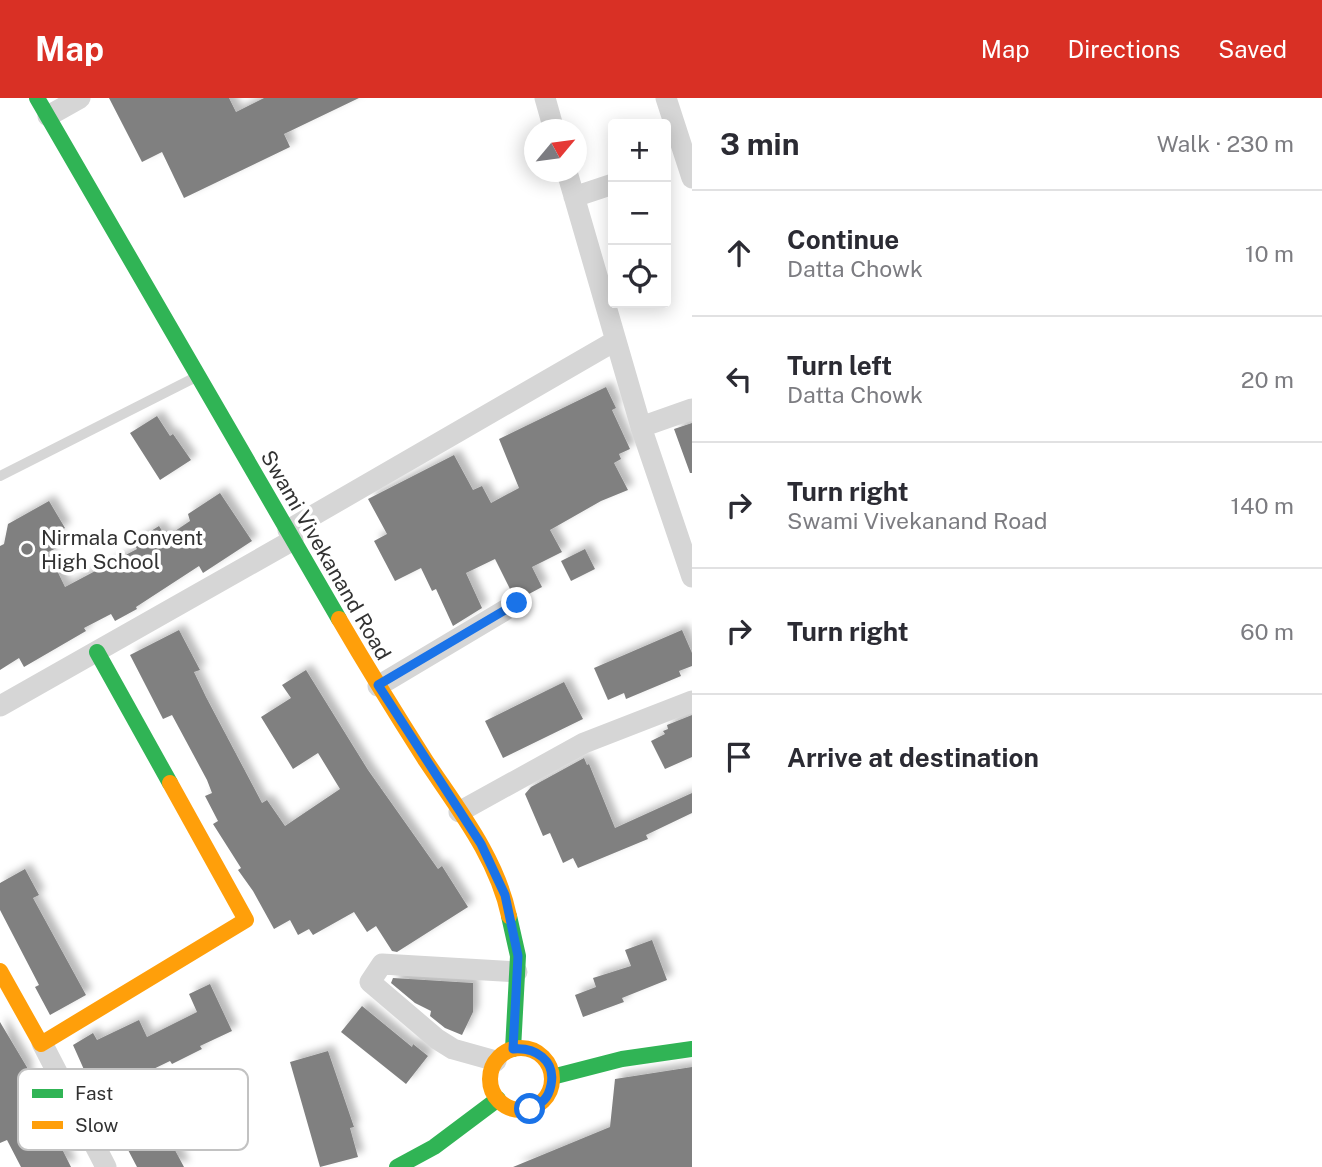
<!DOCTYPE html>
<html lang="en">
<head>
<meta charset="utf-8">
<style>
  body { margin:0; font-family:"Public Sans",sans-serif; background:#f2f2f3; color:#2b2b33 }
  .controls { position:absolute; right:21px; top:21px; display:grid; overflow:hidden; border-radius:7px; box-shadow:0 4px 18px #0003 }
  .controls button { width:63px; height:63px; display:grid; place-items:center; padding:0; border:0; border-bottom:2px solid #e1e1e2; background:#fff; color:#2b2b33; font:35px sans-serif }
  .compass { position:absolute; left:524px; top:21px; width:63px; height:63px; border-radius:50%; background:#fff; box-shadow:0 4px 18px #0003; rotate:61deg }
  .stop { position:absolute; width:21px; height:21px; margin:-16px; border:5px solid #1a73e8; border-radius:50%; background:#fff }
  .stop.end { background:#1a73e8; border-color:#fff; box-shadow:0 2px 7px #0008 }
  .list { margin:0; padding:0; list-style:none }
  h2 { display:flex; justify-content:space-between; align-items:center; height:91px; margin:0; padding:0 28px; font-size:30px }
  h2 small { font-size:23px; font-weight:400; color:#7c7c81 }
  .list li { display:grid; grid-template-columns:46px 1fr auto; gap:21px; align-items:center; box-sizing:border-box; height:126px; padding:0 28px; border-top:2px solid #e1e1e2 }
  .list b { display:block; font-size:26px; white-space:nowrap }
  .list p { margin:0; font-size:23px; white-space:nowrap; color:#7c7c81 }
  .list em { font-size:23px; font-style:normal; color:#7c7c81 }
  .icon { flex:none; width:38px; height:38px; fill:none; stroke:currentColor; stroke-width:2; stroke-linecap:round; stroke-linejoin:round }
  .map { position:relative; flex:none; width:692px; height:1069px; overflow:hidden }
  header { display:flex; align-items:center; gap:42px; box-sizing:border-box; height:98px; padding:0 35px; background:#d93025; color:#fff }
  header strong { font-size:33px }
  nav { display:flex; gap:38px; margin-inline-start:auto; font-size:24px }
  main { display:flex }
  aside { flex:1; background:#fff }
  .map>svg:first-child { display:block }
  .building { fill:#808080; filter:url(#shadow) }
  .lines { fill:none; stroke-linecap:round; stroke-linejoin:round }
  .lane { stroke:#d6d6d6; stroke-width:10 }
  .street { stroke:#d6d6d6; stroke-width:21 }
  .fast { stroke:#30b455; stroke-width:16 }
  .slow { stroke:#ff9f0a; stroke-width:16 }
  .route { stroke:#1a73e8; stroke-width:9 }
  .poi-dot { fill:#7a7a7a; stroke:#fff; stroke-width:2.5 }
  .labels { text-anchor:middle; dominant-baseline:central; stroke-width:7; stroke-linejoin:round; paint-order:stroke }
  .poi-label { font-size:21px; fill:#323232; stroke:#fff; text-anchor:start }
  .street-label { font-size:21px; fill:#323232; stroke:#fff }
  .key { fill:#fff; stroke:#c2c2c2; stroke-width:2 }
  .key-label { font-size:19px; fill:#323232 }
</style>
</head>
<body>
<header>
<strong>Map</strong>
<nav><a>Map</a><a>Directions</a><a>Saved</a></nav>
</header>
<main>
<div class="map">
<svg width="692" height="1069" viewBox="0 0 692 1069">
  <defs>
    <filter id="shadow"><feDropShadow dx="6" dy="-6" stdDeviation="3.5" flood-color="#0004"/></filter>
  </defs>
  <rect width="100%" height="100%" fill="#fff"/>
  <!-- building -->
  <path class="building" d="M109 0H229L236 14 264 0H359L284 36 290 49 184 100 162 54 142 64Z
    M606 289 616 310 612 312 630 351 619 356 621 361 614 365 628 392 601 403 550 432 562 454 532 469 542 489 527 497 517 492 511 493 495 461 466 475 482 510 453 528 436 491 432 493 421 470 395 483 374 443 387 436 368 401 454 357 473 392 482 388 491 405 519 390 499 341Z
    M157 318 170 338 173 336 191 362 160 382 130 335Z
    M692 325V375H690L674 331Z
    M220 395 252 443 203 475 199 468 136 509 137 511 115 523 111 516 84 530 86 533 24 569 19 560 0 572V448L4 446 8 426 49 403 65 430 55 436 61 448 48 454 65 489 137 451 133 444 159 428 166 439 190 423 188 416Z
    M585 451 595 471 571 483 561 463Z
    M179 532 200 572 194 574 206 599 262 705 267 702 285 728 340 691 318 655 293 671 261 619 291 600 282 587 306 572 368 672 438 771 442 768 468 809 397 854 392 853 376 828 367 834 354 814 313 837 309 831 298 837 290 822 274 831 253 793 238 772 241 770 213 726 218 723 205 698 212 695 207 682 172 617 163 621 130 557Z
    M682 532 692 555V568L679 573 681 578 626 601 624 595 608 602 594 570Z
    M564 584 583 621 503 660 485 623Z
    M692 617V659L665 671 651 643 665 636 663 633 668 631 667 627Z
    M584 660 587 667 589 666 615 730 692 695V715L646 737 648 741 578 770 573 760 563 765 550 735 543 738 525 696 531 689Z
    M25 771 39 797 33 800 86 897 50 917 35 889 39 887 0 812V785Z
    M652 842 667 882 622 900 624 904 583 919 575 897 596 889 593 880 631 868 625 852Z
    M393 880 473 885V914L462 937 445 930 430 918 431 913 415 905 391 885Z
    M210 886 232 933 200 948 202 951 172 966 170 963 141 977 165 1024 161 1026 184 1069H137L97 993 94 994 73 947 93 935 97 942 139 922 147 939 197 914 189 896Z
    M362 908 412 949 413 946 428 958 406 986 341 934Z
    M0 924 28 971 25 974 30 983 24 986 25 990 47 1039 54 1035 71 1069H21L7 1042 0 1045Z
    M328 953 354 1029 350 1030 358 1059 320 1069 290 964Z
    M692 969V1069H513L610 1029 615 981Z"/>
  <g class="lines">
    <!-- lane -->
    <path class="lane" d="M0 378 196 279"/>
    <!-- street -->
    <path class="street" d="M545 0 554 32
      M666 0 692 80
      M48 18 80 0
      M567 74 641 329 692 479
      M574 99 613 86
      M641 329 692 311
      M288 432 615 243
      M378 588 517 505
      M0 608 293 442
      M459 714 584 645 692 603
      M42 945 106 1069
      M496 963 453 951 437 941 370 884 382 866 517 874"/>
    <!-- fast -->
    <path class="fast" d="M37 0 339 521
      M97 554 170 685
      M509 818 518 858 513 951
      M552 979 622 961 692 951
      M397 1069 434 1049 498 1001"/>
    <!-- slow -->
    <path class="slow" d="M339 521C367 569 396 616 426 663 458 711 497 760 509 818
      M0 873 41 946 246 822 170 685
      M490 981a31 31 0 1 1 62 0a31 31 0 1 1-62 0Z"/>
  </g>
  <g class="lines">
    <!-- route -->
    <path class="route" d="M517 505 378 587 481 746 505 797 518 858 513 951C535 949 556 962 551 987 550 992 548 998 544 1002 540 1006 534 1008 530 1011"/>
  </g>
  <!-- markers -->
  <circle class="poi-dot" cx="27" cy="451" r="7"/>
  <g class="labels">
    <!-- poi labels -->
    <g class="poi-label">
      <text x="41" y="439">Nirmala Convent<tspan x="41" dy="24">High School</tspan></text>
    </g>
    <!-- street labels -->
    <g class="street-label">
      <text transform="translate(326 457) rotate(60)">Swami Vivekanand Road</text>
    </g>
  </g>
  <!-- legend -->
  <rect x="18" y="971" width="230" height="81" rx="10" class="key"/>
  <rect x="32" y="991" width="31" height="9" fill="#30b455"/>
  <rect x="32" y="1023" width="31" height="8" fill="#ff9f0a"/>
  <g class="key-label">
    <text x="75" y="1002">Fast</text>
    <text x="75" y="1034">Slow</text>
  </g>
</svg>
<div class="controls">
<button>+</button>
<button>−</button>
<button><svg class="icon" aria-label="locate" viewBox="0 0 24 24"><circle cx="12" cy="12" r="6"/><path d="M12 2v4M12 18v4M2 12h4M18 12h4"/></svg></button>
</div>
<svg class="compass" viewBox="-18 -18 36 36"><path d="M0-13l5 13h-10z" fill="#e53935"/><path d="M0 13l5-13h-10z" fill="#7c7c81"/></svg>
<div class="stop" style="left:530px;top:1011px"></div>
<div class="stop end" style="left:517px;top:505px"></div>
</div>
<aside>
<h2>3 min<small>Walk · 230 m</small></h2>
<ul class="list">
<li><svg class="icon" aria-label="ahead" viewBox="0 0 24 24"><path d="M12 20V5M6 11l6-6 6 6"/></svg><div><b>Continue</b><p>Datta Chowk</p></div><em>10 m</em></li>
<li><svg class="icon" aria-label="left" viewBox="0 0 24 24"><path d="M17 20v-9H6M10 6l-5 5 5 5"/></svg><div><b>Turn left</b><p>Datta Chowk</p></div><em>20 m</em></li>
<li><svg class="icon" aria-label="right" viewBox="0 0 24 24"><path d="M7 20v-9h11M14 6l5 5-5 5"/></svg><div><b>Turn right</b><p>Swami Vivekanand Road</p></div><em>140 m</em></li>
<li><svg class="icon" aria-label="right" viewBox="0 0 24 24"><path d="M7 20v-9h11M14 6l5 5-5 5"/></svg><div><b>Turn right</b></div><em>60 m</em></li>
<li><svg class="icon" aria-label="arrive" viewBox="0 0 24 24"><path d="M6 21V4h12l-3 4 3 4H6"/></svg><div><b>Arrive at destination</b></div></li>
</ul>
</aside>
</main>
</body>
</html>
